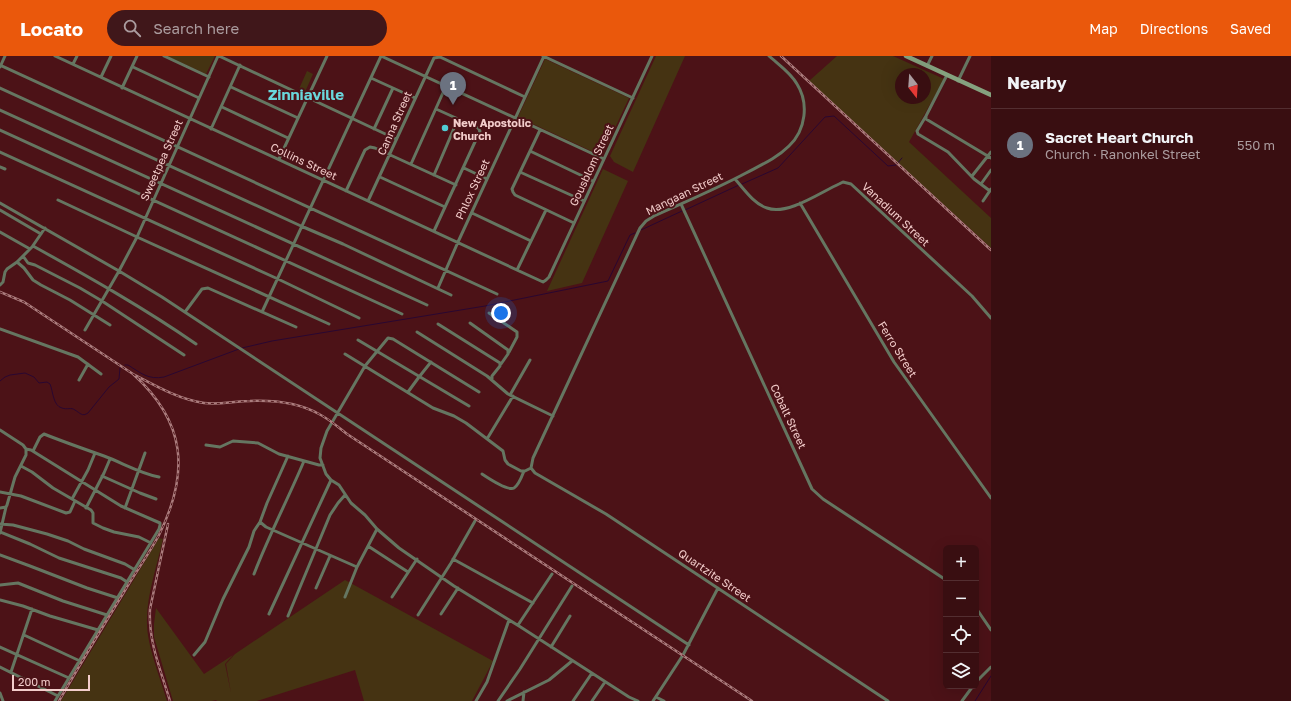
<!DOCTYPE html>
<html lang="en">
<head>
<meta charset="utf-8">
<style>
  body { margin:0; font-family:"Golos Text",sans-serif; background:#40171a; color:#f1f3f6 }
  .controls { position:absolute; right:12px; bottom:12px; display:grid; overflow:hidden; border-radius:6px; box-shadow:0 4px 16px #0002 }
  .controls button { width:36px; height:36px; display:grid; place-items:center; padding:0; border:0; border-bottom:1px solid #532e31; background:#390e11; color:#f1f3f6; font:20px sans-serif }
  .compass { position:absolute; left:895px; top:12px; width:36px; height:36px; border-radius:50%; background:#390e11; box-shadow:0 4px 16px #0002; rotate:163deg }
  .scale { position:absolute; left:12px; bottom:10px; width:78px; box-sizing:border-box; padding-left:4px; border:2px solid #f3cdcb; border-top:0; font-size:11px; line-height:14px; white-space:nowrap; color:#f3cdcb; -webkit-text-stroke:3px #4c1217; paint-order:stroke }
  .you { position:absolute; left:501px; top:257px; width:14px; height:14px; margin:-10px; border:3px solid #fff; border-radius:50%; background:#1a73e8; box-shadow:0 0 0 6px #1a73e833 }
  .badge { display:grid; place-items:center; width:26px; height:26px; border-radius:50%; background:#ea580c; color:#fff; font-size:13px; font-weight:700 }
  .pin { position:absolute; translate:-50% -33px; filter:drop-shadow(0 1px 2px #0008) }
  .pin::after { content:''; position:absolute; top:21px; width:14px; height:12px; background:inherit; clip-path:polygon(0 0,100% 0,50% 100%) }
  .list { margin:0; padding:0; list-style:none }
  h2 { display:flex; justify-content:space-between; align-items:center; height:52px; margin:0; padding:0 16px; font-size:17px }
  h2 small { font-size:13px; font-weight:400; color:#ab9c9f }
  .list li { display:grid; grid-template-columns:26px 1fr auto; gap:12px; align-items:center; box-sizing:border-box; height:72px; padding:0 16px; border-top:1px solid #532e31 }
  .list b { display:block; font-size:15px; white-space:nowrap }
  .list p { margin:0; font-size:13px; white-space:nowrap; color:#ab9c9f }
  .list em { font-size:13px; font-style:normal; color:#ab9c9f }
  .icon { flex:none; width:22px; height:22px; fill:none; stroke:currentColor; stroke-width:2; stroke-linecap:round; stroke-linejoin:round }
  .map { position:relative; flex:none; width:991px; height:645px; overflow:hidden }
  header { display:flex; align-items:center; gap:24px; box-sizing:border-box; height:56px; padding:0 20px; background:#ea580c; color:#fff }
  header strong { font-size:19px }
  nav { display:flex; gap:22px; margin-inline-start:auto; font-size:14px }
  .search { width:280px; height:36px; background:#40171a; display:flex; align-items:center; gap:10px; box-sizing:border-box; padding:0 14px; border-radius:22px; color:#ab9c9f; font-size:15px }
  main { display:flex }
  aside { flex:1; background:#390e11 }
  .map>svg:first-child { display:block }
  .green { fill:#453312; fill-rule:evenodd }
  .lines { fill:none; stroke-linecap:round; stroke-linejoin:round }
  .stream { stroke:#2a0731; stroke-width:1 }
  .street { stroke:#657661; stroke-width:3 }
  .secondary { stroke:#85a27f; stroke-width:4.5 }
  .rail-casing { stroke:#ab7c7d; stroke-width:2.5 }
  .rail { stroke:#4c1217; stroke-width:1; stroke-dasharray:3; stroke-linecap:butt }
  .poi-dot { fill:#51ccd3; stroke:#4c1217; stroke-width:1.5 }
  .labels { text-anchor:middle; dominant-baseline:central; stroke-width:4; stroke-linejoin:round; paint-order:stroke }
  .poi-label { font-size:11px; font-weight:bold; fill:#f3cdcb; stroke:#4c1217; text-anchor:start }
  .street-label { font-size:11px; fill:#f3cdcb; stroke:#4c1217 }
  .district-label { font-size:15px; font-weight:bold; fill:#6ad7dc; stroke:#4c1217 }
</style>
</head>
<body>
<header>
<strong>Locato</strong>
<div class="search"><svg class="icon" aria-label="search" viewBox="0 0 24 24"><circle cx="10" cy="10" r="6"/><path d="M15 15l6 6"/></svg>Search here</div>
<nav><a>Map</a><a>Directions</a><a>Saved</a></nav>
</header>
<main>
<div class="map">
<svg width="991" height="645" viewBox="0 0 991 645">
  <rect width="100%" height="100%" fill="#4c1217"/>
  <!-- green -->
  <path class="green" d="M167 0H215L206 18Z
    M656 0H685L633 116 614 106 610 100Z
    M837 0H893L944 23 909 86 991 162V192L809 25ZM901 18H925V42H901Z
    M545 3 629 42 602 100 518 61Z
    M307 15 313 18 305 36 299 33Z
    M603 113 628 125 582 227 547 235Z
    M159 482 163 483C157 510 146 541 147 568 147 589 161 624 167 645H61Z
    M345 524 493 605 472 645H364L355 614 257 645H217L216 644 212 645H173L154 581V568L156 552 204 618 233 599 225 608 231 637 226 608 235 598Z"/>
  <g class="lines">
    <!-- stream -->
    <path class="stream" d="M742 128 778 112 825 61 834 60 888 110 896 109 902 102
      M685 154 739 129
      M641 174 682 155
      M242 292 272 285 485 250 608 225 630 179 635 177
      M125 309H128C141 317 148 324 164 321L239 293
      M0 325 5 321 10 319 25 317 34 321 39 327 47 326 50 328C53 335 53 350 62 352 67 354 71 351 75 354 80 357 82 361 88 357L109 331 119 323 120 312
      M975 645 991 620"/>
    <!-- street -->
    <path class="street" d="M55 0 543 226 546 224 549 221 652 0
      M164 0 209 21
      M219 0 396 83
      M381 0 604 103
      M543 0 633 42
      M73 8 77 0
      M0 9 497 238
      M927 10 932 0
      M0 11 5 0
      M133 11 199 42
      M947 19 926 60V63L991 102
      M101 21 111 0
      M371 22 415 42
      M958 25 970 0
      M231 31 298 62
      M0 32 301 170 343 188 451 239
      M122 32 137 0
      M222 51 288 82
      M0 54 427 249
      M926 60 917 75 918 78 948 96 974 123 990 135
      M211 73 240 9
      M374 73 393 32
      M0 74 402 258
      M540 74 512 133 513 136 515 139 574 167
      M530 95 593 125
      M0 96 278 223 359 262
      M279 103 327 0
      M411 108 446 30
      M0 111 5 113
      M464 112 487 123
      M520 116 584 145
      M434 119 458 63
      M972 120 991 96
      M380 121 445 151
      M735 123C744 133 754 148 767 152 787 160 821 136 839 128L843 126 851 128 972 240 991 262
      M981 128 991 114
      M346 135 365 94 370 91 375 92 456 129
      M58 144 137 181 329 268
      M368 145 434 2 440 1 525 41
      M983 145 991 133
      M0 147 119 215 162 241 689 589
      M800 147 894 306 991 442
      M681 148 812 433 823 443 946 524
      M0 154 41 178
      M472 157 531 185
      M434 175 480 75 478 72 436 53
      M0 176 30 193
      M33 190C89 221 144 252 196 288
      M23 200 28 207 35 209 80 232 102 245 184 299
      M17 206 24 212 33 224 41 229 70 244 110 269
      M517 214 546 154
      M0 229 3 226 5 216 7 213 17 206 32 191 45 172
      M438 232 458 186 544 0
      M185 256 202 233 208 232 296 271
      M262 256 381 0
      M489 257 517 276V281L509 296
      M470 267 508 294V298L501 308
      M438 268 500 307V310L492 320V324
      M0 273 78 301 101 318
      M85 274 119 215 137 181 218 0
      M417 276 487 320 508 338 553 360
      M358 284 469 350
      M345 298 433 352 454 360 466 367 503 395 505 404 508 408 521 415H525L531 412
      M79 324 88 308
      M408 336 419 321 431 306
      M479 336 393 283 388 282 365 310 327 375 321 392 320 402 326 418 331 424 339 429 351 447 365 459 377 473 399 492 454 530 519 570 629 641 638 645
      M510 339 530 304
      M0 374 23 389 26 393V399L15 421 7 449 6 451 0 452
      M487 383 513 340
      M206 389 220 391 233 385 258 387 279 398 319 409H323
      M26 393 31 394 121 450 160 467V469L159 473 55 645
      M33 395 40 381 44 378C64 386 84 393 104 400 123 407 139 417 159 421
      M21 410 32 416 53 432 91 454 93 457V467L103 472 114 476 139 481 151 487
      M531 412 533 402 640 172 646 165 654 160C685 146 716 133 746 117 761 109 777 102 789 90 806 74 809 47 797 28 791 17 779 9 769 0
      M531 412 535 417 606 458 888 645
      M482 418C488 422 508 435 514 432 519 429 522 420 524 415
      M102 420 140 437 156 443
      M0 436 21 440 66 457 70 456 75 445
      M72 443 88 414 95 397
      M86 452 104 417 110 403
      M125 452 145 397
      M260 466 266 471 357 511
      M0 468 13 469 47 478 68 485 84 493 125 508 135 514
      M0 476 30 488 59 502 121 522 127 526
      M0 477 6 451
      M368 490 408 516
      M0 499 30 510 87 532 118 542
      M453 503 533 547
      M254 518C269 479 288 443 304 405
      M0 529 18 527 63 545 107 559
      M316 532 330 500
      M345 541 357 511 377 473
      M392 541 417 503
      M0 544 23 550 50 560 98 574
      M976 552 991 574
      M269 558 331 424
      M441 558 458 532
      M418 559 451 507 475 465
      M288 560 330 459 338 447 345 439
      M518 569 552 518
      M24 579 80 605
      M0 591 69 622
      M551 591 570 560
      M194 599 205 586 223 543 249 491 254 475 260 466 267 447 288 400
      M0 611 58 640
      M11 616 32 553
      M976 626 991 611
      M0 637 3 645
      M656 641 664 645
      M476 645 487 626 509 564
      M498 645 520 613 572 530
      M507 645 549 624 572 605
      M523 645 524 636
      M573 645 592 617
      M592 645 605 626
      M653 645 683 599 718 532
      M962 645 973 630"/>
    <!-- secondary -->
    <path class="secondary" d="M906 0 991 39"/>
    <defs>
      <path id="rail" d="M781 0 991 194
        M0 236 24 246 133 318C186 366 190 416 159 479 149 498 135 517 124 536 102 572 80 608 59 645
        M133 318C156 330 178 343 204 347 219 349 235 345 250 345 273 344 299 347 319 358 329 363 338 371 347 378L752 645
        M168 468 150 553C148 585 161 615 170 645"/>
    </defs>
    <!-- rail casing -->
    <use href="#rail" class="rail-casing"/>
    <!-- rail -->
    <use href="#rail" class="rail"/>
  </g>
  <!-- markers -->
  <circle class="poi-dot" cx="445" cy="72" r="4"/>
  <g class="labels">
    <!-- poi labels -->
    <g class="poi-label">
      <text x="453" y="66">New Apostolic<tspan x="453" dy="13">Church</tspan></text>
    </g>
    <!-- street labels -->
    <g class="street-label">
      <text transform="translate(394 67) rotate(-66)">Canna Street</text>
      <text transform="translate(161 104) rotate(-66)">Sweetpea Street</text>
      <text transform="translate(304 105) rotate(25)">Collins Street</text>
      <text transform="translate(591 109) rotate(-65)">Gousblom Street</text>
      <text transform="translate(472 133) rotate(-65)">Phlox Street</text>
      <text transform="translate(684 137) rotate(-26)">Mangaan Street</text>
      <text transform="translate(896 158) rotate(43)">Vanadium Street</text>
      <text transform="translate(898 293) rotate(58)">Ferro Street</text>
      <text transform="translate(789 360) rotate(65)">Cobalt Street</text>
      <text transform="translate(715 519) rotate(34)">Quartzite Street</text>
    </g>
    <!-- district labels -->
    <g class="district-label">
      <text x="306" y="38">Zinniaville</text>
    </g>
  </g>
</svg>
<div class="controls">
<button>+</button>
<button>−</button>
<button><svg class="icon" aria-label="locate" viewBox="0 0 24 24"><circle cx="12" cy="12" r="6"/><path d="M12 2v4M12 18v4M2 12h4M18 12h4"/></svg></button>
<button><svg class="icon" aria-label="layers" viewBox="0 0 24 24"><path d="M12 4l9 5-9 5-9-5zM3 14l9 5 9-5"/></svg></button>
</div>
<svg class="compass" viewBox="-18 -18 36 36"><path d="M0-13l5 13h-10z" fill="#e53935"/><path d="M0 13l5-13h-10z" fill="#ab9c9f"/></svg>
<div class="scale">200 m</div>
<div class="you"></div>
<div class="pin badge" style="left:453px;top:49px;background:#6b7280">1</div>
</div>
<aside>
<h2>Nearby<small></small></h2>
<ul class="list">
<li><span class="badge" style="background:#6b7280">1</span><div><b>Sacret Heart Church</b><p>Church · Ranonkel Street</p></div><em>550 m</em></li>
</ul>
</aside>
</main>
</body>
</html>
